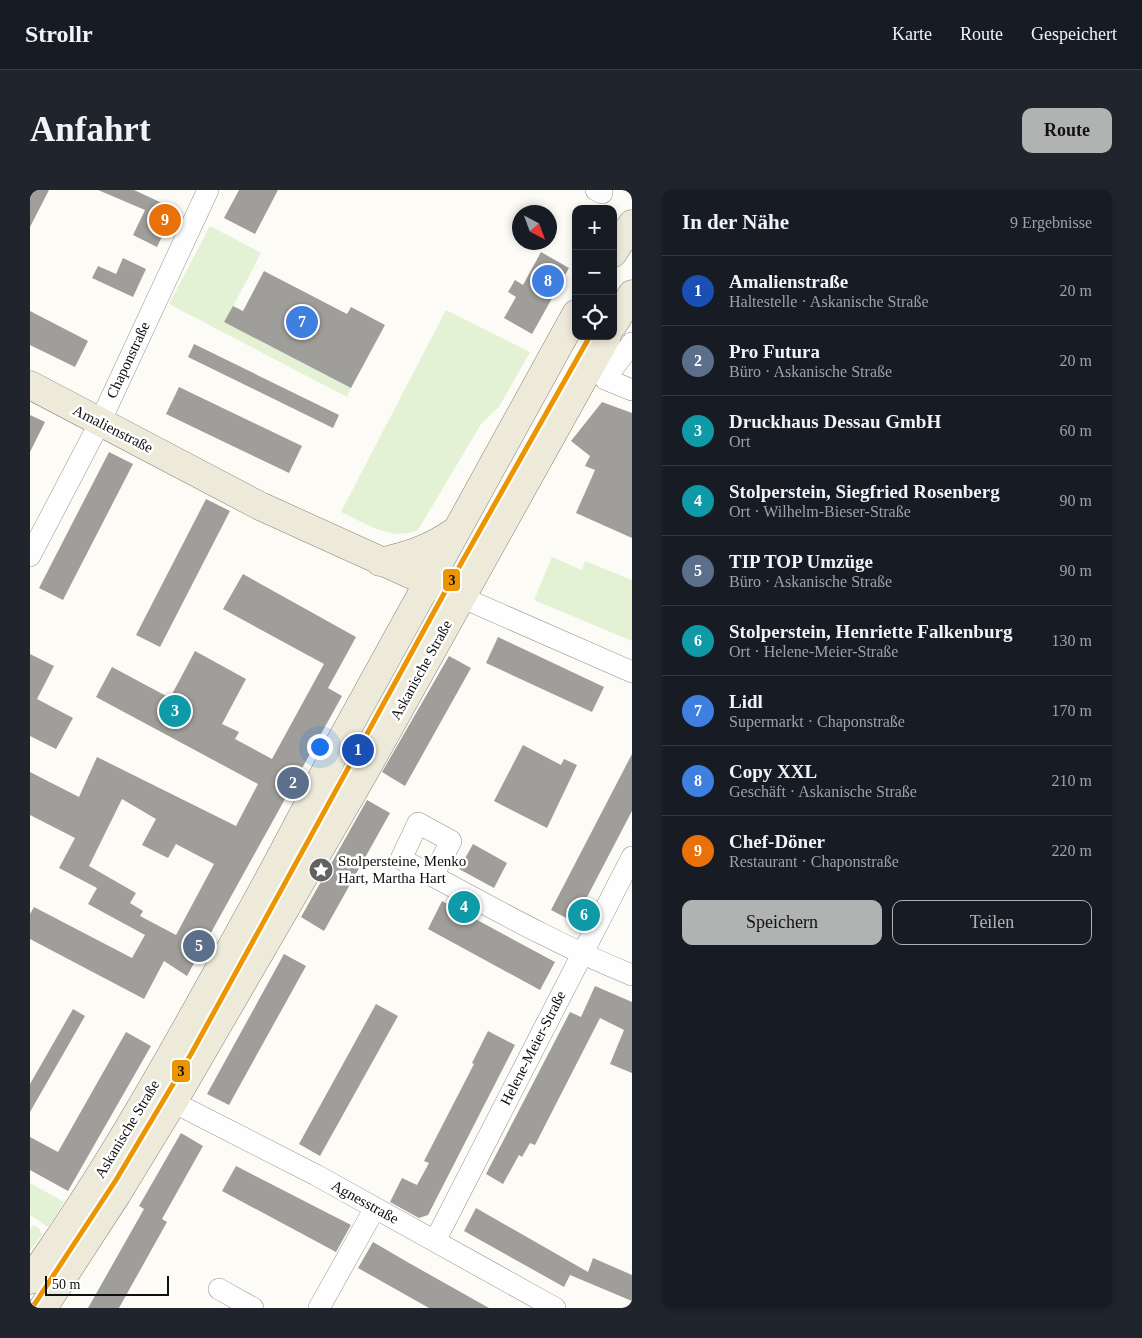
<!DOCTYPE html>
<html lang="de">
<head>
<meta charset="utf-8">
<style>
  body { margin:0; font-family:"Times New Roman",serif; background:#20242c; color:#f1f3f6 }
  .controls { position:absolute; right:15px; top:15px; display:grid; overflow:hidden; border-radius:10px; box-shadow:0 2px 8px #0003 }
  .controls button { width:45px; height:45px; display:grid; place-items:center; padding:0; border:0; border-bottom:1px solid #363941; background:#171b24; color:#f1f3f6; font:25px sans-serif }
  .compass { position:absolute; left:482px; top:15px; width:45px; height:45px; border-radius:50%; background:#171b24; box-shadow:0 2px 8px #0003; rotate:139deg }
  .scale { position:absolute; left:15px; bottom:12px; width:124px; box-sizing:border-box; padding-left:5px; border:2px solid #0f0f0f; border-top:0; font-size:14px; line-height:18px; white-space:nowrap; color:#0f0f0f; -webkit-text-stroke:4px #fff; paint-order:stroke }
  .you { position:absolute; left:289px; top:556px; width:18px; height:18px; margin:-12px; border:4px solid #fff; border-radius:50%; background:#1a73e8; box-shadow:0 0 0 8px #1a73e833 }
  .badge { display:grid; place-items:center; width:32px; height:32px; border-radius:50%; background:#b1b2b2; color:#fff; font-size:16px; font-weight:700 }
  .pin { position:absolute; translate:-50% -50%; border:2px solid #fff; box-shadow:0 1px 5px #0006 }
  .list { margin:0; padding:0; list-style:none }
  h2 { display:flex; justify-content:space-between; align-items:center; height:65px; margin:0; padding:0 20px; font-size:21px }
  h2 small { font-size:16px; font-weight:400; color:#9ea1a6 }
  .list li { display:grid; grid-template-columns:32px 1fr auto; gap:15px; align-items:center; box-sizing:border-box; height:70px; padding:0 20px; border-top:1px solid #363941 }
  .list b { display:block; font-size:19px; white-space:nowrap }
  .list p { margin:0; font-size:16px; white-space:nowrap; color:#9ea1a6 }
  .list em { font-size:16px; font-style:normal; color:#9ea1a6 }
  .actions { display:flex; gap:10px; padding:15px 20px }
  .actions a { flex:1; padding:11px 0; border:1px solid #b1b2b2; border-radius:10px; text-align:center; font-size:18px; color:#b1b2b2 }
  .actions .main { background:#b1b2b2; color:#111 }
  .icon { flex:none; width:28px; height:28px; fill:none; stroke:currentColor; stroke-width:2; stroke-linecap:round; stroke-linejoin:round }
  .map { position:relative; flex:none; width:602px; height:1118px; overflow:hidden; border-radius:10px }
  header { display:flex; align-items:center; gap:30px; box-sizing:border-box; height:70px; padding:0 25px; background:#171b24; border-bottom:1px solid #363941 }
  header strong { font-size:24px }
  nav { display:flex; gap:28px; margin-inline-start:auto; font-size:18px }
  .intro { display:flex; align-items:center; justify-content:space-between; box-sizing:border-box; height:120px; padding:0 30px }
  h1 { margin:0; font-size:35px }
  .button { padding:12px 22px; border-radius:10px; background:#b1b2b2; color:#111; font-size:18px; font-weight:700 }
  main { display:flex; gap:30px; padding:0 30px }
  aside { flex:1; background:#171b24; border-radius:10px; box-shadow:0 2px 8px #0003 }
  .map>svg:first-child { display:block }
  .green { fill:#e3f2d4 }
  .building { fill:#a09e9a; fill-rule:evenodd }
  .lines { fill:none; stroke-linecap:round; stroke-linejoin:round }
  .minor-casing { stroke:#969593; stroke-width:22 }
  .major-casing { stroke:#838380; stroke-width:29 }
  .minor { stroke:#fffefe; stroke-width:21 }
  .major { stroke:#edeada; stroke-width:28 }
  .tram-1-casing { stroke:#fff; stroke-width:9 }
  .tram-1 { stroke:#ea9501; stroke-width:5 }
  .labels { text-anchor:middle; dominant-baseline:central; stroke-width:5; stroke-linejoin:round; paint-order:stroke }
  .street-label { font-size:15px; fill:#0f0f0f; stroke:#fff }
  .poi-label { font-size:15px; fill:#0f0f0f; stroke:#fff; text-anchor:start }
  .line-badge { stroke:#fff; stroke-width:2 }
  .pale-badge-label { font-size:14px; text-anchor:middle; font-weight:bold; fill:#111 }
</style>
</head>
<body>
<header>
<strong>Strollr</strong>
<nav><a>Karte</a><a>Route</a><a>Gespeichert</a></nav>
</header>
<div class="intro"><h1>Anfahrt</h1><a class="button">Route</a></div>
<main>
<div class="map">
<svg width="602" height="1118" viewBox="0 0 602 1118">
  <rect width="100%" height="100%" fill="#fcfbf5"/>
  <!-- green -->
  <path class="green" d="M180 36 231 63 195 132 321 198 317 207 139 114Z
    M416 120 500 162 469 217 451 234 388 340C362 352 335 333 311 322Z
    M522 367 552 380 555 371 602 390V451L504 410Z
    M0 993 34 1012 18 1037 0 1025Z
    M4 1035 9 1038 12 1045 0 1061V1040Z"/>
  <!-- building -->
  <path class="building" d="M0 0H19L0 37Z
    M68 0H104L145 19 127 57 103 45 115 20Z
    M209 0H248L225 44 194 28Z
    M511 62 539 78 502 144 474 128 486 107 478 102 485 90 493 95Z
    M93 68 116 79 103 107 62 88 68 76 86 84Z
    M234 81 317 124 321 117 355 135 321 198 194 132 203 116 213 121Z
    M0 121 58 151 45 177 0 155Z
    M164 154 309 225 303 238 158 167Z
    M149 197 272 256 259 283 136 224Z
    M572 212 602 223V348L546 323 565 280 555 276 560 266 541 251Z
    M0 225 15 232 0 262Z
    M79 262 103 274 33 410 9 398Z
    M176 309 200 321 130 457 106 445Z
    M213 384 326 447 298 498 312 506 157 786 134 771 114 809 0 749V724L4 717 102 768 115 745 58 714 67 698 29 678 45 648 0 625V582L49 607 67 567 206 636 228 594 66 507 82 477 140 508 165 461 216 489 192 534 209 542 205 549 242 569 294 474 193 419ZM92 609 126 629 112 655 138 668 146 654 184 674 146 745 110 726 113 721 100 713 106 703 59 676Z
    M468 447 574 497 562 522 456 473Z
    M0 464 24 476 7 509 43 528 26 559 0 546Z
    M419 466 441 478 375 596 352 582Z
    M493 555 531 575 534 569 547 575 517 638 464 611Z
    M602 564V621L544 732 521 720Z
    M337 610 360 623 294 741 271 727Z
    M443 654 477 673 464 698 429 679Z
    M412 711 525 772 510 800 398 739Z
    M254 764 276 776 199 915 177 904Z
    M565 796 602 812V883L580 874 594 840 570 828 505 955 500 953 492 967 489 965 473 994 456 984 540 822 551 827Z
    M346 814 368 826 290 966 269 954Z
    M43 819 55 826 0 922V894Z
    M458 841 485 855 398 1025 389 1028 360 1012 372 988 387 995 399 973 394 971 444 874 442 873Z
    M96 842 121 856 38 1001 0 980V947L28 962Z
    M151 943 173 956 132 1029 137 1032 89 1118H58L114 1019 109 1016Z
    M206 976 321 1035 306 1062 192 1001Z
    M446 1018 558 1082 563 1068 602 1085V1111L540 1085 534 1097 434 1041Z
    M343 1052 379 1073 459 1118H399L328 1078Z"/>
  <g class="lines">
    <defs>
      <path id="minor" d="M566 0 572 3
        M602 153 575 189 602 200
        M0 366 70 232 178 0
        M431 407 602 482
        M403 686 421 651 388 633 371 669C447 709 522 753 602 785
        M143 912 286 985 525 1118
        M405 1051 602 667
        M189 1099 223 1118
        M289 1118 345 1018"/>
      <path id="major" d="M583 63 602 34
        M583 135 602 104
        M0 195 230 316 413 399
        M350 372C380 365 399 359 424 342
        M0 1090C70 992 129 888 187 783 229 708 270 633 308 556L546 124
        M13 1118 87 1004 143 912 331 588 577 146"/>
    </defs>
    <!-- minor casing -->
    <use href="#minor" class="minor-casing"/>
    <!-- major casing -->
    <use href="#major" class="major-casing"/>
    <!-- minor -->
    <use href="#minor" class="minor"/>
    <!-- major -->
    <use href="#major" class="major"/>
    <defs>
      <path id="tram-1" d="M2 1118 86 990 161 864 416 400 560 146"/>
    </defs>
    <!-- tram-1 casing -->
    <use href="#tram-1" class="tram-1-casing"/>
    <!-- tram-1 -->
    <use href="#tram-1" class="tram-1"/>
  </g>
  <!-- icons -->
  <defs>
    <symbol id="sight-disc" viewBox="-11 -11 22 22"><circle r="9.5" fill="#626260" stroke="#fff"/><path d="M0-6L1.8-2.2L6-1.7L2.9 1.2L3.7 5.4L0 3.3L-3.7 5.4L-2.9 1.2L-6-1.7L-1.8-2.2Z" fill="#fff"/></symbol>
  </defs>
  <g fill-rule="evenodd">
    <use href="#sight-disc" x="277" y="666" width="28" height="28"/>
  </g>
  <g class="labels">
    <!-- street labels -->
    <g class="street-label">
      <text transform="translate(98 170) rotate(-65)">Chaponstraße</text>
      <text transform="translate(83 239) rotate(27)">Amalienstraße</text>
      <text transform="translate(391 480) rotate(-61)">Askanische Straße</text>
      <text transform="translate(503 858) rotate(-63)">Helene-Meier-Straße</text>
      <text transform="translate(97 939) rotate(-59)">Askanische Straße</text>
      <text transform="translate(335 1012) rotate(29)">Agnesstraße</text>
    </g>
    <!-- poi labels -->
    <g class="poi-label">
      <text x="308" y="671">Stolpersteine, Menko<tspan x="308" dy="17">Hart, Martha Hart</tspan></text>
    </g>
  </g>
  <g class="line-badge">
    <rect x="412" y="378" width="19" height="24" rx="5" fill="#ea9501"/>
    <rect x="141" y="869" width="20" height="24" rx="5" fill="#ea9501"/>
  </g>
  <g class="pale-badge-label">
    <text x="422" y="395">3</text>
    <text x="151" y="886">3</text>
  </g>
</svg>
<div class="controls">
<button>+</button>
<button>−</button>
<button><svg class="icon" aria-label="locate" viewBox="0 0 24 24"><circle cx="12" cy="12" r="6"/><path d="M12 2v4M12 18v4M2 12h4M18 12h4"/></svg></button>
</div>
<svg class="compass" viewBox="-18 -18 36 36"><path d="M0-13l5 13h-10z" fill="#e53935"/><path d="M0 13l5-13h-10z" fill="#9ea1a6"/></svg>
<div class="scale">50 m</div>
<div class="you"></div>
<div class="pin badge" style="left:328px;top:560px;background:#1a4fb4">1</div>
<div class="pin badge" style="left:263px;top:593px;background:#5c6f8a">2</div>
<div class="pin badge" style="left:145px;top:521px;background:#0f9aa8">3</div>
<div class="pin badge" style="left:434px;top:717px;background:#0f9aa8">4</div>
<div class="pin badge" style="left:169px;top:756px;background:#5c6f8a">5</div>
<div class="pin badge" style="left:554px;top:725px;background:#0f9aa8">6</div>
<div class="pin badge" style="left:272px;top:132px;background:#3f7fe0">7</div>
<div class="pin badge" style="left:518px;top:91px;background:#3f7fe0">8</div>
<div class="pin badge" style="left:135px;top:30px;background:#e8710a">9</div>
</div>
<aside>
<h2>In der Nähe<small>9 Ergebnisse</small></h2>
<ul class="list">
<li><span class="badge" style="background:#1a4fb4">1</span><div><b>Amalienstraße</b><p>Haltestelle · Askanische Straße</p></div><em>20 m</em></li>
<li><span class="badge" style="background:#5c6f8a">2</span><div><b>Pro Futura</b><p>Büro · Askanische Straße</p></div><em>20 m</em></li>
<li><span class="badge" style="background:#0f9aa8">3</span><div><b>Druckhaus Dessau GmbH</b><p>Ort</p></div><em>60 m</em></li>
<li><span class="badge" style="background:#0f9aa8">4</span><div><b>Stolperstein, Siegfried Rosenberg</b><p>Ort · Wilhelm-Bieser-Straße</p></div><em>90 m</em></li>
<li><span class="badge" style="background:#5c6f8a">5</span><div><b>TIP TOP Umzüge</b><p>Büro · Askanische Straße</p></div><em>90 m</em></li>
<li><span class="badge" style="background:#0f9aa8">6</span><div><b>Stolperstein, Henriette Falkenburg</b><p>Ort · Helene-Meier-Straße</p></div><em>130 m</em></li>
<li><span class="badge" style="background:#3f7fe0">7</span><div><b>Lidl</b><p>Supermarkt · Chaponstraße</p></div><em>170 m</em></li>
<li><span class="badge" style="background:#3f7fe0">8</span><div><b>Copy XXL</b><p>Geschäft · Askanische Straße</p></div><em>210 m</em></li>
<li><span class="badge" style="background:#e8710a">9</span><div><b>Chef-Döner</b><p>Restaurant · Chaponstraße</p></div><em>220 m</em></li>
</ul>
<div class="actions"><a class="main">Speichern</a><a>Teilen</a></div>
</aside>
</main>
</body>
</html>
